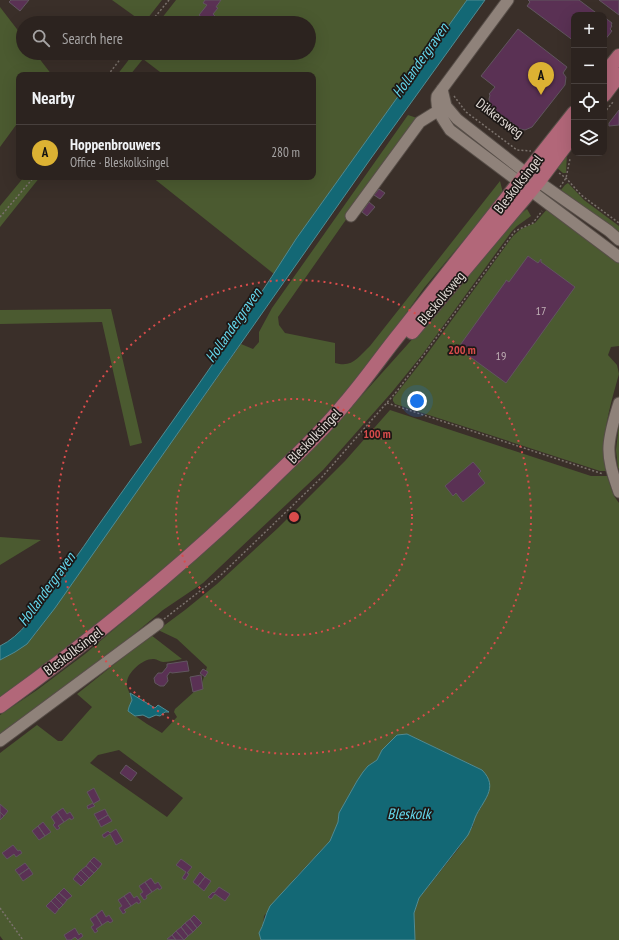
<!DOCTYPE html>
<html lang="en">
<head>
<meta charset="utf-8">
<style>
  body { margin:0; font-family:"PT Sans Narrow",sans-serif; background:#382f2c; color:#f1f3f6 }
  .controls { position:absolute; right:12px; top:12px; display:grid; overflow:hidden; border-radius:8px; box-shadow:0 4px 16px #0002 }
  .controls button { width:36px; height:36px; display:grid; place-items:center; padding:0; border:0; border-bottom:1px solid #48403d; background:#2c231f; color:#f1f3f6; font:20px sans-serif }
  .you { position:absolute; left:417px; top:401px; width:14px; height:14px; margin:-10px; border:3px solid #fff; border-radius:50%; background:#1a73e8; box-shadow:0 0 0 6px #1a73e833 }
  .badge { display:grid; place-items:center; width:26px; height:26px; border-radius:50%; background:#dcb233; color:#111; font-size:13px; font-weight:700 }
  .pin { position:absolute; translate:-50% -33px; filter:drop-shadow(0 1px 2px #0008) }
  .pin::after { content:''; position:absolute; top:21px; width:14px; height:12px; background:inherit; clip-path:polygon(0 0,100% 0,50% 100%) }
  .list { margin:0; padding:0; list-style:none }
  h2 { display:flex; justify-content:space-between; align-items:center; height:52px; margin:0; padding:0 16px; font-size:17px }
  h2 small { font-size:13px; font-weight:400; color:#a6a4a4 }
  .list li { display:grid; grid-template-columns:26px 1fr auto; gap:12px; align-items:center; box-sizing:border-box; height:56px; padding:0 16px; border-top:1px solid #48403d }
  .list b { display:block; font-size:15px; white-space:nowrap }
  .list p { margin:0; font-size:13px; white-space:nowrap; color:#a6a4a4 }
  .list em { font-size:13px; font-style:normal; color:#a6a4a4 }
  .icon { flex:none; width:22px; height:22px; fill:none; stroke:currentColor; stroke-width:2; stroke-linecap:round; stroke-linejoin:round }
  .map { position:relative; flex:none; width:619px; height:940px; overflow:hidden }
  .search { position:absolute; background:#2c231f; box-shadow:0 4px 16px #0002; left:16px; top:16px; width:300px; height:44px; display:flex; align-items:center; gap:10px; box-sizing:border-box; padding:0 14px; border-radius:22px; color:#a6a4a4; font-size:15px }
  .panel { position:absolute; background:#2c231f; box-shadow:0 4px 16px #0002; left:16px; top:72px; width:300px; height:108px; border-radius:8px }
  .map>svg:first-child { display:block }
  .green { fill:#4b5a30; fill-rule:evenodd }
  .water { fill:#136875; stroke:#518b92 }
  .building { fill:#5a3154; stroke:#61565f }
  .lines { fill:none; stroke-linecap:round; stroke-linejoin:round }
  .minor-casing { stroke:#574e48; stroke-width:13 }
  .major-casing { stroke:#574e48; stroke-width:16 }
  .path { stroke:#7b726c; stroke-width:1.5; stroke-dasharray:2 2; stroke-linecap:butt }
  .minor { stroke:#8f827a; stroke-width:11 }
  .major { stroke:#b26779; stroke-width:14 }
  .ring { fill:none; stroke:#d94c4b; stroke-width:2; stroke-dasharray:2 4 }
  .labels { text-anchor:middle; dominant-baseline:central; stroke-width:3.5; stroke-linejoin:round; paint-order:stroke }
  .number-label { font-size:12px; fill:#c1b1b6 }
  .street-label { font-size:14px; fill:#e3dcd7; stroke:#1d1816 }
  .water-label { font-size:15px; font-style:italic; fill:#64d7ec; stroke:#1d1816 }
  .centre { fill:#d94c4b; stroke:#1d1816; stroke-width:2 }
  .ring-label { font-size:12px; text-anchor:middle; font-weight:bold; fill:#d94c4b; stroke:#1d1816; stroke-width:3.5; stroke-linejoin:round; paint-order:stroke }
</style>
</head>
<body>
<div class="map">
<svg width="619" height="940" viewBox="0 0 619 940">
  <rect width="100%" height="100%" fill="#3a2f29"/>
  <!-- green -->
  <path class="green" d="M112 0H162L144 23Z
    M176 0H467L296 239 274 274 152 177H313V75H164L143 59 130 75H117L134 53H309V23H158Z
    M0 7 23 37V53H35L52 75H19V121L0 147Z
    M408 115 417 118 278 317 279 325 285 333 335 343V363C353 368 358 357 370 346L500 181 503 193 424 288 368 367 303 441 253 491 99 625 0 699V660C14 653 26 645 36 633L241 344 253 349 259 342V332L272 308Z
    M567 153 566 173H563L557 168Z
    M24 177H40L0 227V206Z
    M568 183 584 200 619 226V236L599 218 561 190 565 185Z
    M548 208 619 260V346L611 347 608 355 617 365 619 374C610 406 600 438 606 471H600L395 404 393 401V398L422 361 513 236 521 229 535 223Z
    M527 209 531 216 517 226 512 231 422 355 392 392 323 470 203 583 163 610 133 635 0 738V715L37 690 85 654 172 580 293 469 321 441 442 306 517 217Z
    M111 309 142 443 130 446 102 322 0 324V310Z
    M390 410 591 476H607L614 496 619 503V940H415L414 913 419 898 459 848 473 826 475 817 482 806V770L407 734 397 735 382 750 377 760 368 766 357 781 339 813 338 822 330 841 297 876 264 916 263 926 259 933 261 940H3L0 936V753L37 725 58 741H62L92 707 77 694 151 635 182 659C176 660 169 662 163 662 160 662 157 659 154 659 143 658 128 672 127 682 126 689 131 694 132 700L129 707 128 711 147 724 162 733 177 717 174 712 175 709 195 691 202 683 207 667 177 639 158 630 185 610 217 584 278 528 345 461ZM119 750 183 798 167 817 90 763 98 755Z
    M619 424V468L618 469 616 450Z
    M0 537 41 540 0 565Z"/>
  <!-- water -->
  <path class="water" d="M467 0H485L369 161 55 608 27 644 15 652 0 660V646C21 636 36 613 49 594 65 573 80 552 95 530 163 434 233 339 296 239Z
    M130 693 155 708 158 705 169 712H165L160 716 156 715 149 718 143 715 135 716 128 711 129 707 132 700Z
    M407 734 482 770C500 788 482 801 475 818 473 824 471 829 468 835L419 898 414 913 415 940H261L259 933C264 925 265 915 270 906L330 841 338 822 339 813 357 781 363 772 368 766 377 760 382 750 397 735Z"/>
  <!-- building -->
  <path class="building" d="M11 0H29L20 11 9 2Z
    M205 0H221L216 7 218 8 213 14 215 16 209 23 199 15 207 5 203 3Z
    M528 0H579L599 15H574V41L527 6 530 2Z
    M599 0H619V15Z
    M604 17 612 23 611 25 612 26 610 29 612 31 604 41Z
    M518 29 567 67 563 73 566 77 565 85 532 127 525 130 520 129 491 107 489 99 490 95 489 94 495 87 481 76Z
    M619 110V125L609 126V123Z
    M379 189 385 193 380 199 374 195Z
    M369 202 375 207 367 216 362 212Z
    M528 256 538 263 541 259V262L575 287 506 383 458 348 506 281V280L509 282Z
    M473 462 481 471 478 474 485 483 463 502 456 493 453 496 445 486Z
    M187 661 189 671 172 673 170 672 167 676 168 681 164 686H160L155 683 154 678 158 673H162L167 667V664Z
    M203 669 208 672 205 677 200 673Z
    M201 675 203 689 193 692 190 677Z
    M126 765 137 773 131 781 120 773Z
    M94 788 100 800 93 804 95 806 88 809 87 806 93 803 87 792Z
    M0 804 8 811 4 816 0 812Z
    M63 808 67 814 70 812 74 818 71 820 70 818 64 822 57 812Z
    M105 809 108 815 98 821 94 814Z
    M0 812 4 816 0 820Z
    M57 812 64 822 58 826 60 828 57 830 53 825 55 823 51 817Z
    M108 815 112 821 101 827 98 821Z
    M43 822 51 832 45 836 38 826Z
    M38 826 45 836 39 840 32 831Z
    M116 829 123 841 116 845 110 834 104 838 102 835 108 831 110 833Z
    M13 845 18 851 20 850 22 853 16 857 14 854 7 859 2 853Z
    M94 857 102 864 98 869 90 861Z
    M181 859 192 867 187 873 189 874 185 880 182 878 186 872 176 865Z
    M90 861 98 869 94 873 86 866Z
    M25 863 29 868 19 875 15 870Z
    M86 866 94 873 89 878 81 870Z
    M29 868 33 874 23 881 19 875Z
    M81 870 89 878 85 882 77 874Z
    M200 872 205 877 198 886 193 882Z
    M77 874 85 882 81 886 73 879Z
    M205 877 211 881 204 891 198 886Z
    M151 878 155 884 158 882 162 888 159 890 158 888 152 892 145 882Z
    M145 882 152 892 146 896 147 898 144 900 140 894 143 892 139 886Z
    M219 887 230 894 225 901 215 894 211 899 208 897 213 892 214 893Z
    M64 888 72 896 67 900 59 893Z
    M130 892 134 898 137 896 141 902 138 904 137 902 131 906 124 896Z
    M59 893 67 900 63 905 55 897Z
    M124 896 131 906 124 910 126 912 123 914 119 908 122 906 118 900Z
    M55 897 63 905 59 909 51 901Z
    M51 901 59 909 55 914 46 906Z
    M102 910 106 917 109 915 113 921 110 923 108 921 102 925 96 915Z
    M96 915 102 925 96 929 98 931 95 933 91 927 94 925 90 919Z
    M194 915 202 923 197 928 190 919Z
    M190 919 197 928 193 932 185 923Z
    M185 923 193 932 188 936 181 927Z
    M181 927 188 936 184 940 176 931Z
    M75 928 79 935 81 933 83 936 78 940 75 937 71 940H67L64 935Z
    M176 931 184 940H176L172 935Z
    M172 935 176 940 167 939Z"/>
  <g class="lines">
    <defs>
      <path id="minor" d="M508 0 437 96C435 110 443 119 450 130L619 257
        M442 89 446 106 457 119 526 173 609 231 619 240
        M351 216 420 122 444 107
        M619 403C615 416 610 431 609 446 608 462 614 477 619 492
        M0 741 158 624"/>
      <path id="major" d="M604 75 619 56
        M604 95 619 75
        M412 332 538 182 574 134
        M0 706C97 636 190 560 275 476 300 452 325 428 347 401 366 379 383 354 401 332 459 259 516 186 574 113"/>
    </defs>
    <!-- minor casing -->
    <use href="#minor" class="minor-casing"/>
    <!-- major casing -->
    <use href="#major" class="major-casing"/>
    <!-- path -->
    <path class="path" d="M150 23 169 0
      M108 75 125 53
      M454 96 466 112 517 150 531 151
      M604 113 613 102
      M559 173 566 178 581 195 619 223
      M560 187 566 178 570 159
      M0 217 34 177
      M387 403 603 474
      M164 619 222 574 322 477 397 391 515 231 533 223 542 211
      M0 908 23 940"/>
    <!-- minor -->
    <use href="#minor" class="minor"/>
    <!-- major -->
    <use href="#major" class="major"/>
  </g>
  <!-- distance rings -->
  <g class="ring">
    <circle cx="294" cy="517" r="118"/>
    <circle cx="294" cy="517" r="237"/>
  </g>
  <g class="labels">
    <!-- number labels -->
    <g class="number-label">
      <text x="541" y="310">17</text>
      <text x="501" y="355">19</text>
    </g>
    <!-- street labels -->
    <g class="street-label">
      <text transform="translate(500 118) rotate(37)">Dikkersweg</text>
      <text transform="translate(518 184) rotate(-52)">Bleskolksingel</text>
      <text transform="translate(441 298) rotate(-50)">Bleskolksweg</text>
      <text transform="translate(314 436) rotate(-46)">Bleskolksingel</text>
      <text transform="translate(73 651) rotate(-37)">Bleskolksingel</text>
    </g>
    <!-- water labels -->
    <g class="water-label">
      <text transform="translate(420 60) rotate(-55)">Hollandergraven</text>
      <text transform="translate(233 325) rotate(-55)">Hollandergraven</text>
      <text transform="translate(46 589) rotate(-54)">Hollandergraven</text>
      <text x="409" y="813">Bleskolk</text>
    </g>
  </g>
  <circle cx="294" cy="517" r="6" class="centre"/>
  <g class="ring-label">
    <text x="462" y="354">200 m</text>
    <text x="377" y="438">100 m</text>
  </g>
</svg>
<div class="controls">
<button>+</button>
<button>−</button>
<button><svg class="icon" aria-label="locate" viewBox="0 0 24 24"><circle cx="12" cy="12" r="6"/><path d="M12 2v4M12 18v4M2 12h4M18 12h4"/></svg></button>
<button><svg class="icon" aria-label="layers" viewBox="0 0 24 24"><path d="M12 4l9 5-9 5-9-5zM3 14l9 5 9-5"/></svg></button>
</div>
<div class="you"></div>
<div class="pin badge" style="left:541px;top:95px">A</div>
<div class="search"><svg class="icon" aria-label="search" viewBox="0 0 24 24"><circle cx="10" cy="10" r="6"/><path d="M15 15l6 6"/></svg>Search here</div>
<section class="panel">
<h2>Nearby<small></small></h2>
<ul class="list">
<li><span class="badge">A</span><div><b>Hoppenbrouwers</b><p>Office · Bleskolksingel</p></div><em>280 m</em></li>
</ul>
</section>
</div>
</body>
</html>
